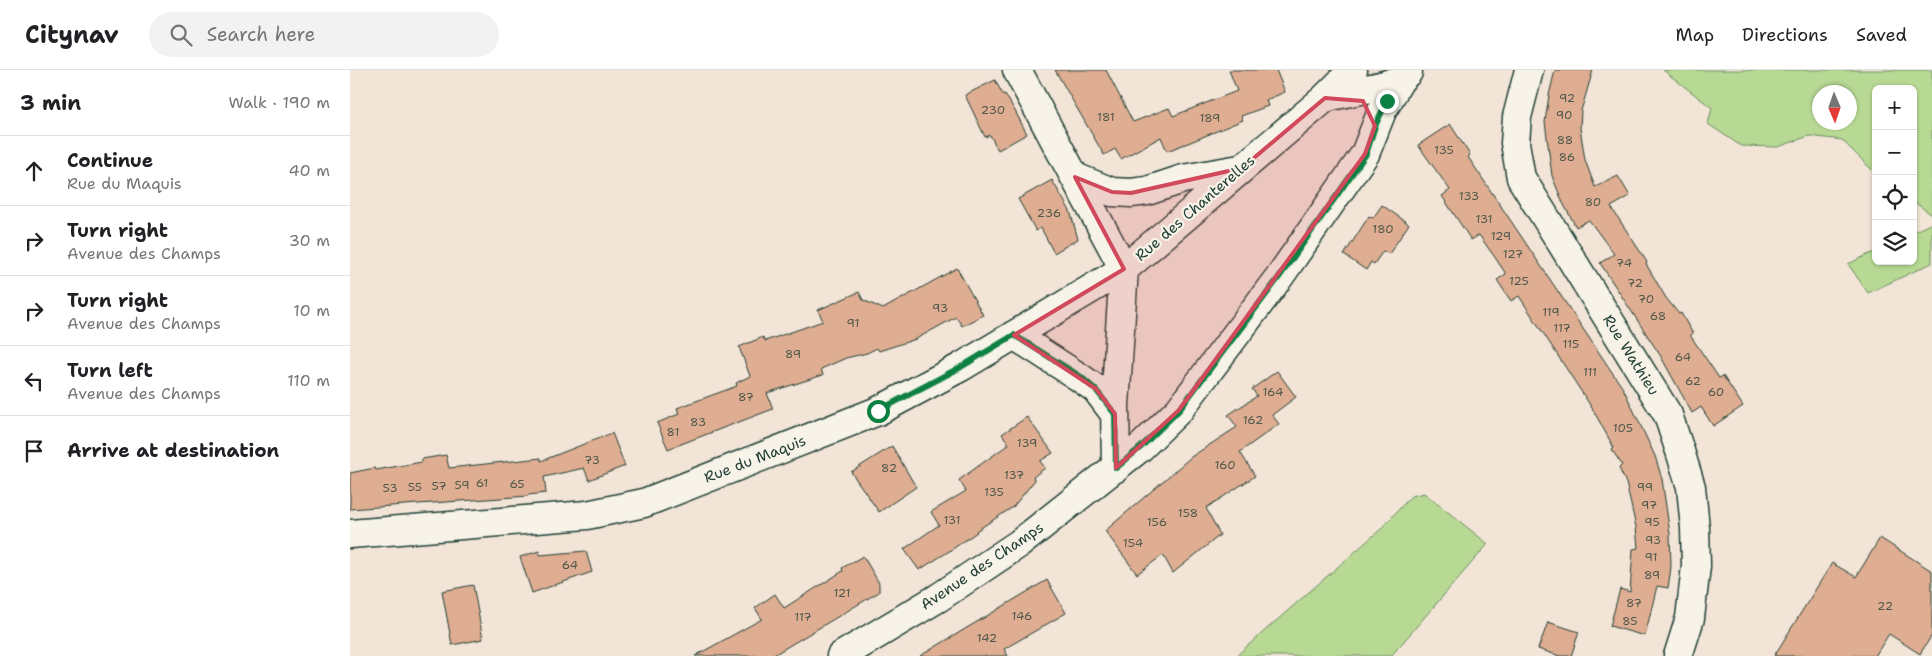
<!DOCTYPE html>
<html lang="en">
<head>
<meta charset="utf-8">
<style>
  body { margin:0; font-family:"Shantell Sans",sans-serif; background:#f2f2f2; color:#202124 }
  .controls { position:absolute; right:15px; top:15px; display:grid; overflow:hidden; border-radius:8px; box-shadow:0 1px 4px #0004 }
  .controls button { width:45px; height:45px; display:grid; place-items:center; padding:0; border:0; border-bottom:1px solid #e0e0e0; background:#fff; color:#202124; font:25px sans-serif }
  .compass { position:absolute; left:1462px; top:15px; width:45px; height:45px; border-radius:50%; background:#fff; box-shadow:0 1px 4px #0004; rotate:178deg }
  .stop { position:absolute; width:15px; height:15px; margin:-11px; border:4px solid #0b8043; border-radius:50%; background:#fff }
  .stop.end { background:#0b8043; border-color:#fff; box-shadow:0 1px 5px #0008 }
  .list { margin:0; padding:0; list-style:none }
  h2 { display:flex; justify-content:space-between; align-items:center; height:65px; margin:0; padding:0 20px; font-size:21px }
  h2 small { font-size:16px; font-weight:400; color:#757577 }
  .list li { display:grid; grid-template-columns:32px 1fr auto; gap:15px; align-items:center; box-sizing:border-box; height:70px; padding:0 20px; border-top:1px solid #e0e0e0 }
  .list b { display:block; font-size:19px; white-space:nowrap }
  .list p { margin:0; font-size:16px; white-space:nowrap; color:#757577 }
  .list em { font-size:16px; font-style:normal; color:#757577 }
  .icon { flex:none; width:28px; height:28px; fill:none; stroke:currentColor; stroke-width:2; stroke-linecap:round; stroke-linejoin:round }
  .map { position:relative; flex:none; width:1582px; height:586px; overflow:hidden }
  header { display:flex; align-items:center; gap:30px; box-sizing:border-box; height:70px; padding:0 25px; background:#fff; border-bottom:1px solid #e0e0e0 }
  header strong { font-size:24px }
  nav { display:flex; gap:28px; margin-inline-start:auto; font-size:18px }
  .search { width:350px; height:45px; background:#f2f2f2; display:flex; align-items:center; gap:12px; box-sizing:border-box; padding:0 18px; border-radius:28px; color:#757577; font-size:19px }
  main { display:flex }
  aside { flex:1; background:#fff }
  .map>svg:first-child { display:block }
  .green { fill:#b7d993; stroke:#6b8b64; fill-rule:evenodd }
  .building { fill:#dfad91; stroke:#1f3d34 }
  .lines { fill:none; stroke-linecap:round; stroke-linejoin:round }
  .minor-casing { stroke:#1f3d34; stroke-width:31 }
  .minor { stroke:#f7f3e8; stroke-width:28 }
  .route { stroke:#0b8043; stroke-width:6 }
  .marked { fill:#d1495b; fill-opacity:0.2; stroke:#d1495b; stroke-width:4; stroke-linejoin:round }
  .labels { text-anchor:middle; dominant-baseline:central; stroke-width:4.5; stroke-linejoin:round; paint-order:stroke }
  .number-label { font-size:12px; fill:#4f594b }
  .street-label { font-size:15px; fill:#1f3d34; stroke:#f7f3e8 }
</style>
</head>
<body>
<header>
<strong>Citynav</strong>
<div class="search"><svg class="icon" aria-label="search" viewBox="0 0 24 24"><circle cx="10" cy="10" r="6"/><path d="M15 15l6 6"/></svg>Search here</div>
<nav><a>Map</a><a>Directions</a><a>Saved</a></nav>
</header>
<main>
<aside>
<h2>3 min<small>Walk · 190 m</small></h2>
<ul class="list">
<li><svg class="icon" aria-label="ahead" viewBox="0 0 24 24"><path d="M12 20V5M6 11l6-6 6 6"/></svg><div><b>Continue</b><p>Rue du Maquis</p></div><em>40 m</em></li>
<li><svg class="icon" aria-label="right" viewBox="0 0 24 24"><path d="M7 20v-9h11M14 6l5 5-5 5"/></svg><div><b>Turn right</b><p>Avenue des Champs</p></div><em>30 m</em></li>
<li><svg class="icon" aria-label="right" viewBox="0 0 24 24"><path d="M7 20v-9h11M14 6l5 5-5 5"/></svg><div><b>Turn right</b><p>Avenue des Champs</p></div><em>10 m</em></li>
<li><svg class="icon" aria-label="left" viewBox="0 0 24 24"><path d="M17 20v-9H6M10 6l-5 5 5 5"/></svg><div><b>Turn left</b><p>Avenue des Champs</p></div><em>110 m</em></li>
<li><svg class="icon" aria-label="arrive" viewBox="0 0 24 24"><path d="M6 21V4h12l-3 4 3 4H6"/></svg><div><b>Arrive at destination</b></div></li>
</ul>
</aside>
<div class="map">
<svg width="1582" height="586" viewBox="0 0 1582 586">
  <rect width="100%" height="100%" fill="#f2e5d7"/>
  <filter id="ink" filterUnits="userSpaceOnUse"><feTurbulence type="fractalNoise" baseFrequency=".02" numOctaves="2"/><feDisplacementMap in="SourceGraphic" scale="10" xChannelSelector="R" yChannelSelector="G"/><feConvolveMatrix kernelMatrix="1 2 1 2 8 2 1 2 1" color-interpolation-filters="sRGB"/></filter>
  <g filter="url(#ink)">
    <!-- green -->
    <path class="green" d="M1313 0H1582V145L1563 131V19H1526V104L1492 70 1459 66 1428 77 1391 76 1358 54 1362 38ZM1470 22H1500V52H1470Z
      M1582 153V193L1518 223 1498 194 1526 181V191H1563V162Z
      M1074 423 1138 474 1041 586H886L1031 459 1061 426Z"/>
    <!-- building -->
    <path class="building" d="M705 0H756L783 52 819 38 823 46 887 21 879 0H926L935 22 916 30 918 36 891 46 893 50 843 71 817 81 811 67 771 89 765 79 754 85Z
      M1205 0H1243L1231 41 1230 58 1235 90 1245 117 1268 106 1280 126 1261 137 1297 192 1296 194 1316 228 1329 244 1331 243 1343 264 1340 265 1369 308 1373 306 1393 336 1363 356 1351 337 1342 343 1310 285 1250 193 1264 184 1239 150 1226 157 1213 133 1202 106 1195 52 1199 25Z
      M645 10 653 25 655 24 664 39 677 64 648 80 640 65 635 67 615 25Z
      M1100 54 1120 85 1118 87 1274 320 1305 386 1312 409 1320 464 1321 497 1318 518 1307 516 1295 566 1260 556 1270 519 1280 522 1283 479 1288 478 1286 457 1276 413 1269 398 1272 395 1262 380 1264 378 1242 338 1169 226 1161 231 1147 210 1156 204 1144 186 1129 165 1121 170 1092 126 1100 120 1068 75Z
      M702 110 720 141 728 169 704 183 691 158 686 161 668 129Z
      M1032 135 1059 154 1039 184 1033 181 1024 194 1021 192 1016 200 994 185 1019 146 1023 148Z
      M607 198 633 245 612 256 606 247 566 269 529 281 527 278 517 283 496 288 471 299 473 305 417 323 423 339 318 379 307 353 329 344 327 338 387 316 386 313 400 306 389 277 413 267 415 271 473 251 468 240 509 222 513 230 533 239Z
      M927 301 946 327 922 345 929 354 890 382 905 406 856 438 870 465 823 503 813 485 787 504 755 461 841 387 887 357 878 345 907 326 902 319Z
      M677 347 703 383 690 391 695 398 683 407 685 410 663 437 626 461 627 462 601 480 569 500 554 479 589 455 581 442 616 421 609 410 659 374 652 364Z
      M262 363 275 396 239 410 234 398 194 407 196 423 178 425V426L0 439V403L25 398 26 400 72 392V389L96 385 99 398 191 388V391Z
      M542 376 566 417 529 442 501 402Z
      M1530 468 1582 501V565L1570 584 1539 564 1525 586H1424L1482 493 1506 507Z
      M189 481 190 485 236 481 242 502 182 523 170 487Z
      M513 486 529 513V522L422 586H345L412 549 405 538 425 524 434 538 493 501 492 498Z
      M697 510 716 543 654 579 658 586H570Z
      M123 515 133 569 102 575 92 521Z
      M1198 552 1229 562 1221 586H1210L1188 579Z"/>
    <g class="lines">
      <defs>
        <path id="minor" d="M667 0 774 199
          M1179 0 1167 47 1165 73 1171 108 1318 345 1330 381 1341 417 1345 458 1346 496 1340 548 1328 586
          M975 28C997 21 1029 19 1049 10 1052 9 1055 5 1058 2
          M725 107 762 122 781 123 797 121 833 109 890 99
          M664 265 729 307 746 319 765 344
          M766 398 765 335 774 199
          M0 464 237 445 294 433 528 341 611 297 774 199 975 28 1003 0
          M491 586 588 528 670 473 791 377 829 340 930 206 1015 84 1032 41 1050 10"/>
      </defs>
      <!-- minor casing -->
      <use href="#minor" class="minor-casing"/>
      <!-- minor -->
      <use href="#minor" class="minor"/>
    </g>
  </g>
  <g class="lines" filter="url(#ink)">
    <!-- route -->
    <path class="route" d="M528 341 611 297 664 265 730 306 746 320 765 344 766 398 791 377 829 340 930 206 1016 84 1025 56 1037 31"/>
  </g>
  <!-- marked area -->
  <path class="marked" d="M975 28 1013 31 1025 56 1015 84 829 340 766 398 765 344 746 319 664 265 774 199 725 107 762 122 781 123 892 98Z"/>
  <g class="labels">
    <!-- number labels -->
    <g class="number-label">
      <text x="1217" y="28">92</text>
      <text x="643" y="40">230</text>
      <text x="1214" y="45">90</text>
      <text x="756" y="47">181</text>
      <text x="860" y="48">189</text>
      <text x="1215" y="70">88</text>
      <text x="1094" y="80">135</text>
      <text x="1217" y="87">86</text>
      <text x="1119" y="126">133</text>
      <text x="1243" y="132">80</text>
      <text x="699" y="143">236</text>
      <text x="1134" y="149">131</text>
      <text x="1033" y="159">180</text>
      <text x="1151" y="166">129</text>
      <text x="1163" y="184">127</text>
      <text x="1274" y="193">74</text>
      <text x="1169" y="211">125</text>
      <text x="1285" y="213">72</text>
      <text x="1296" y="229">70</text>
      <text x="590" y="238">93</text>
      <text x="1201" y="242">119</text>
      <text x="1308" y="246">68</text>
      <text x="503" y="253">91</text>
      <text x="1212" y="258">117</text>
      <text x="1221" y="274">115</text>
      <text x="443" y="284">89</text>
      <text x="1333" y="287">64</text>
      <text x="1240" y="302">111</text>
      <text x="1343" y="311">62</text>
      <text x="923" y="322">164</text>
      <text x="1366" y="322">60</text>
      <text x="396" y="327">87</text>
      <text x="903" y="350">162</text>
      <text x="348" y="352">83</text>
      <text x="1273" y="358">105</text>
      <text x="323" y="362">81</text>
      <text x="677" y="373">139</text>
      <text x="242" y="390">73</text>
      <text x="875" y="395">160</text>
      <text x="539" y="398">82</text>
      <text x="664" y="405">137</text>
      <text x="132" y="413">61</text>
      <text x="167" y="414">65</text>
      <text x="112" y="415">59</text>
      <text x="89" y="416">57</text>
      <text x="65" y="417">55</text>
      <text x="1295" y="417">99</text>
      <text x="40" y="418">53</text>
      <text x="644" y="422">135</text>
      <text x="1299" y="435">97</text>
      <text x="838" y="443">158</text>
      <text x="602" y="450">131</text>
      <text x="807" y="452">156</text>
      <text x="1302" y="452">95</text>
      <text x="1303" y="470">93</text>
      <text x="783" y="473">154</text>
      <text x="1301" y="487">91</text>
      <text x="220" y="495">64</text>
      <text x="1302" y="505">89</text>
      <text x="492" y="523">121</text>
      <text x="1284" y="533">87</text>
      <text x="1535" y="536">22</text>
      <text x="672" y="546">146</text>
      <text x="453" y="547">117</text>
      <text x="1280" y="551">85</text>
      <text x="637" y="568">142</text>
    </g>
    <!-- street labels -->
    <g class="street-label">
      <text transform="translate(845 138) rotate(-41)">Rue des Chanterelles</text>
      <text transform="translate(1281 285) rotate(58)">Rue Wathieu</text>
      <text transform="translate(405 389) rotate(-21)">Rue du Maquis</text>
      <text transform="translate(632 496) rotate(-34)">Avenue des Champs</text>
    </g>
  </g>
</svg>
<div class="controls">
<button>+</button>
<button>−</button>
<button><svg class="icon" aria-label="locate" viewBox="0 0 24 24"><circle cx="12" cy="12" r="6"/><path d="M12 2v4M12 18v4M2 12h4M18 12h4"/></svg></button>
<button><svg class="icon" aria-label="layers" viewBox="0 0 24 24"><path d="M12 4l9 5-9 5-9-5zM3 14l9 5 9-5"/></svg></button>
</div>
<svg class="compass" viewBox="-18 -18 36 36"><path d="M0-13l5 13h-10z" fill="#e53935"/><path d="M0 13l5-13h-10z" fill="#757577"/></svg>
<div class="stop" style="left:528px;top:341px"></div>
<div class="stop end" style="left:1037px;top:31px"></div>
</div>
</main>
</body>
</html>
